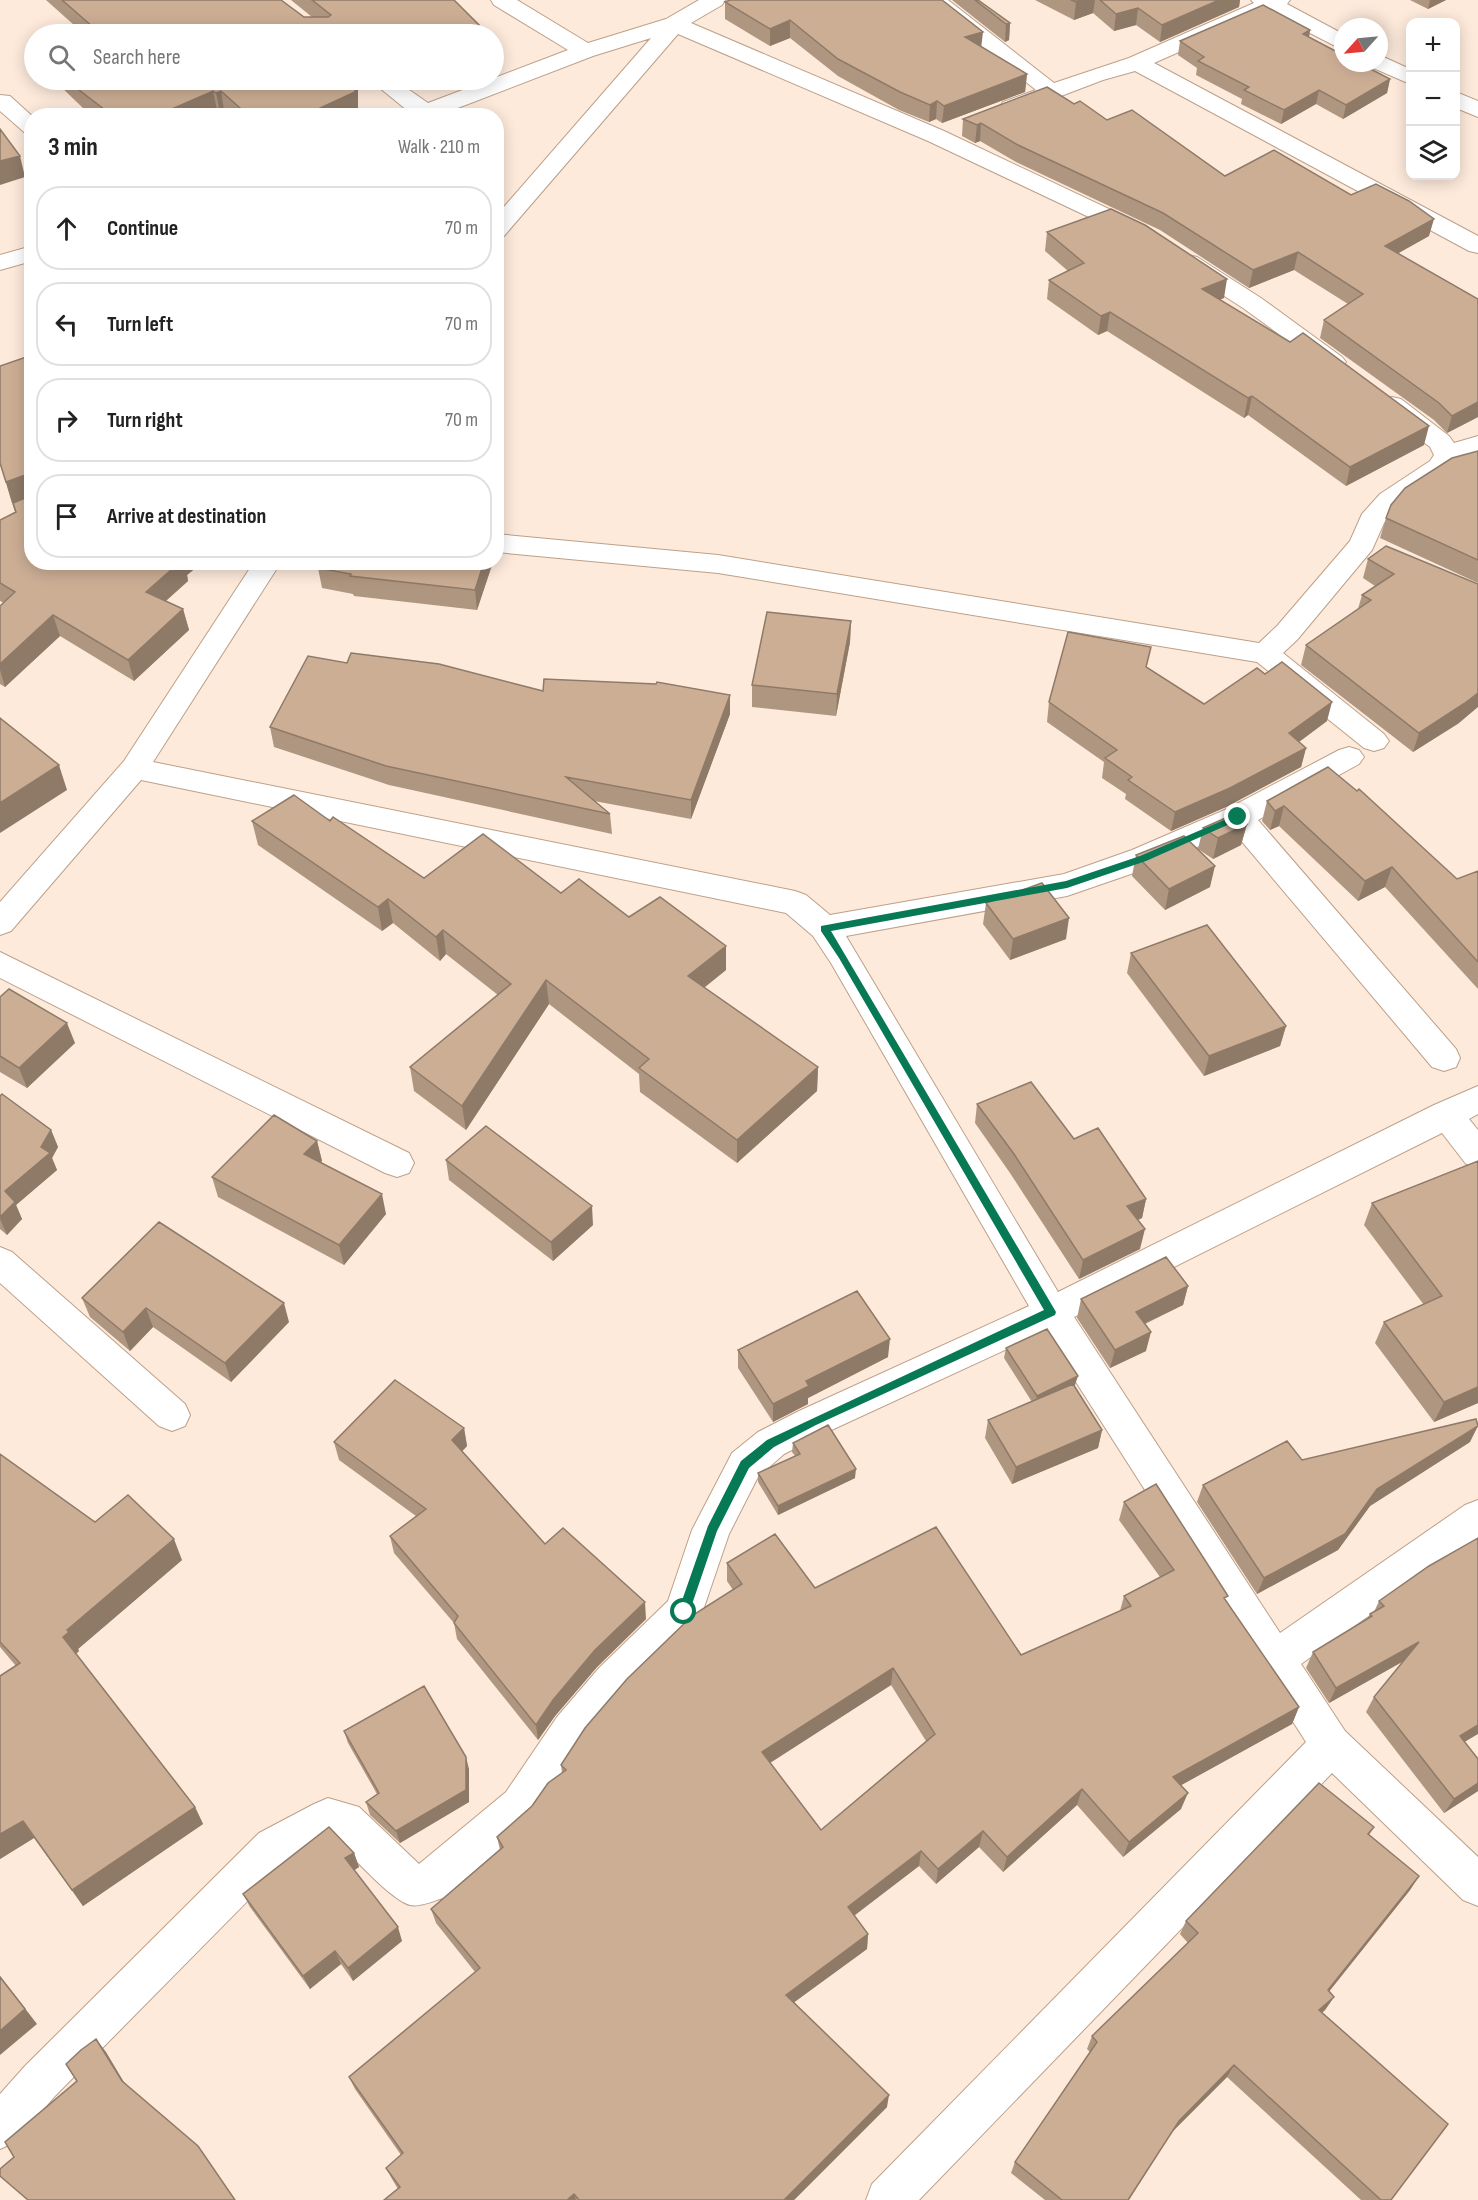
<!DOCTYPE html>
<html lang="en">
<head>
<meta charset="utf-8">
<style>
  body { margin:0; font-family:"Sofia Sans Condensed",sans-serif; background:#f2f2f2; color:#222 }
  .controls { position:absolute; right:18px; top:18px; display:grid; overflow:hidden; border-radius:12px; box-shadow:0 3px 15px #0003 }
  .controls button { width:54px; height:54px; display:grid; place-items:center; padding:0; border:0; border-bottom:2px solid #e0e0e0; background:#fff; color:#222; font:30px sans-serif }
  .compass { position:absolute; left:1334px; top:18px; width:54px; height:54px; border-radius:50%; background:#fff; box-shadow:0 3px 15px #0003; rotate:243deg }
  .stop { position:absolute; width:18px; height:18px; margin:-14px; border:4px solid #077955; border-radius:50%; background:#fff }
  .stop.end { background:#077955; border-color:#fff; box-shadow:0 2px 6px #0008 }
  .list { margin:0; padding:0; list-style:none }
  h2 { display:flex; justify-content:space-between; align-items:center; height:78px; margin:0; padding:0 24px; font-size:26px }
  h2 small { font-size:20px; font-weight:400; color:#767676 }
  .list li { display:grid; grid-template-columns:39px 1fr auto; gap:18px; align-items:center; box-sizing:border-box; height:84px; margin:0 12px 12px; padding:0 12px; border:2px solid #e0e0e0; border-radius:24px }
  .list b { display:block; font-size:22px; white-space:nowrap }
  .list em { font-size:20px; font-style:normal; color:#767676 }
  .icon { flex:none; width:33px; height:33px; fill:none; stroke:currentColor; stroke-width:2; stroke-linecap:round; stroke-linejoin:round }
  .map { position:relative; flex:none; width:1478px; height:2200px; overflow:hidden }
  .search { position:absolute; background:#fff; box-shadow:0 3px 15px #0003; left:24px; top:24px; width:480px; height:66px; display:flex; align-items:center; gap:15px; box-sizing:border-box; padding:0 21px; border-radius:33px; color:#767676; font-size:22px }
  .panel { position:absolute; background:#fff; box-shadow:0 3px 15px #0003; left:24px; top:108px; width:480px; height:462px; border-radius:24px }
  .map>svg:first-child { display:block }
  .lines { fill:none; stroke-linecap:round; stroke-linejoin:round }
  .street-casing { stroke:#bda088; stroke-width:2 }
  .street { fill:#fff; fill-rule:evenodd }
  .wall { fill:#af9680; fill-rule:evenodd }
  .shaded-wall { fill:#8f7a68 }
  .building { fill:#ccae95; stroke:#8f7a68; stroke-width:1.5; fill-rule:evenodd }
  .route { fill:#077955 }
</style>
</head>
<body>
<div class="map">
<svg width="1478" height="2200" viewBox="0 0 1478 2200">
  <rect width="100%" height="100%" fill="#fdeadb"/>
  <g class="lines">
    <defs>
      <path id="street" d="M491 0H517L588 43 666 19 699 0H725L722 5 691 23 944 131 1147 227 1151 232 1147 237 1139 239 1131 237 928 141 678 34 504 236 496 238V216L651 38 593 56 437 116H404L408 111 370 80H395L428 103 568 50 494 5Z
        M923 0H948L1054 83 1129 58 1254 3 1251 0H1290L1287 4 1343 34V50L1269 12 1154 63 1478 236V253L1469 251 1135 71 1103 80 1019 112 1011 114 1003 112 1000 107 1003 102 1036 90Z
        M1379 55 1410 69V84L1371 67 1369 63H1379Z
        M1456 92 1478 101V117L1456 108Z
        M0 95 10 96 32 116V134L24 132 0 111Z
        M32 246V261L0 270V255Z
        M1188 255 1197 257 1261 298 1342 357 1346 362 1342 367 1333 370 1324 367 1243 308 1179 267 1176 262 1179 257Z
        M1392 397 1401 399 1449 436 1454 443 1478 436V453L1457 461 1449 473 1398 506 1384 523 1372 550 1297 640 1283 653 1384 734 1389 741 1384 748 1374 751 1364 748 1257 662 718 573 496 552V534L718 555 1259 643 1277 626 1350 541 1362 514 1380 494 1430 461 1434 455 1430 447 1383 411 1379 405 1383 399Z
        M254 562H281L153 762 795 891 806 895 830 915 1064 874 1132 850 1227 809 1339 750 1349 747 1359 750 1364 757 1359 764 1258 820 1456 1049 1460 1058 1456 1067 1444 1071 1432 1067 1233 831 1154 866 1067 896 846 936 1058 1292 1434 1105 1478 1086V1114L1469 1119 1478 1130V1168L1466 1164 1442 1133 1074 1317 1280 1633 1465 1505 1478 1500V1538L1301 1664 1345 1731 1478 1857V1906L1463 1900 1332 1773 919 2200H866L872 2184 1306 1742 1044 1332 825 1433 784 1454 758 1477 729 1534 698 1625 627 1694 585 1743 534 1820 443 1898C433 1901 421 1907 410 1905 391 1900 351 1855 335 1839L331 1838 287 1861 55 2096 15 2142 0 2149V2094L25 2066 259 1833 314 1804 328 1798 359 1807 419 1864 506 1792 557 1717 599 1668 668 1601 692 1530 732 1453 758 1432 799 1411 1029 1306 831 963 813 936 786 913 141 780 11 931 0 935V902L124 761Z
        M0 952 409 1153 414 1163 409 1173 397 1177 385 1173 0 978Z
        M0 1247 12 1252 185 1404 190 1415 185 1426 172 1431 159 1426 0 1283Z"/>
    </defs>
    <!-- street casing -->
    <use href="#street" class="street-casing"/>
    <!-- street -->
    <use href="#street" class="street"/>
  </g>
  <!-- wall -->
  <path class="wall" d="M46 0H281L304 17H312L291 0H454L480 34H84Z
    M952 0H978L1010 23 1009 40 1005 42Z
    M1035 0H1240L1239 7 1160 42 1136 25 1114 31 1093 13 1074 20Z
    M1410 0H1446L1428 9Z
    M725 2 981 47 1027 74 1025 92 942 123 936 119 929 122 899 110 838 76 790 38 770 46 725 19Z
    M1310 30 1309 37 1390 79 1387 93 1343 119 1316 104 1281 124 1241 104 1242 99 1196 75 1197 68 1178 55 1180 41Z
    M57 80H364L357 82 358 90V111L349 116H230L224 110 220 112 217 110 204 116H92L84 109 57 83Z
    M1074 104 1225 176 1351 195 1429 236 1398 253 1478 417 1447 433 1434 420 1320 338 1324 320 1348 304 1294 270 1249 288 1160 230 1016 162 980 141 975 143 962 136 963 119Z
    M1047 232 1224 298 1220 299 1424 445 1346 486 1248 415 1244 418 1107 331 1098 335 1047 299 1049 280 1068 271 1045 251Z
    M32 355V562H203L187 575 188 581 166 601 183 609 189 630 134 681 60 636 5 687 0 684V606L4 603 0 601V520L15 512 0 464Z
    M1478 451V583L1380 538 1386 518Z
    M1386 546 1459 723 1413 752 1301 665 1306 645 1358 609 1362 595 1375 586 1363 578 1368 559Z
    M320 562H493L477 610 354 596 353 594 322 588 318 568Z
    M851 621 850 642 836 716 752 707V685Z
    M1147 667 1204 704 1327 721 1299 742 1306 748 1301 767 1226 807 1171 831 1125 799 1126 794 1102 778 1104 762 1047 722 1049 702Z
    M543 691 730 695V714L691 819 594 801 610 814 612 834 389 785 274 747 270 727Z
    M1328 767 1457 879 1478 871V989L1385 887 1358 901 1279 826 1270 830 1262 821 1267 801Z
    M252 821H330L424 878 561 893 629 917 726 970 704 988 818 1067 817 1091 737 1163 640 1092 639 1074 549 1004 466 1130 414 1091 410 1067 498 995 446 954 440 961 393 923 382 931 258 845Z
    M1247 824 1241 845 1213 859 1198 849 1203 828Z
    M1136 855 1210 887 1165 910 1132 876Z
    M986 903 1066 939 1010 960 983 924Z
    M1131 953 1286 1026 1280 1046 1204 1076 1127 973Z
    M0 997 75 1043 27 1088 0 1072Z
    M0 1096 51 1130 58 1147 52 1158 57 1170 16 1205 22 1219 7 1235 0 1229Z
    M977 1104 1074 1139 1146 1199 1142 1218 1138 1220 1140 1249 1079 1279 1010 1173 975 1123Z
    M317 1141 322 1161 320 1162 386 1214 344 1265 218 1197 212 1177Z
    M446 1160 593 1225 553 1261 449 1180Z
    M1478 1161V1403L1434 1422 1375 1343 1384 1322 1424 1305 1364 1225 1372 1203Z
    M1188 1286 1183 1305 1145 1324 1146 1351 1110 1368 1077 1318 1081 1299Z
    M82 1298 289 1322 231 1382 153 1327 130 1351 90 1317Z
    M1006 1348 1075 1385 1074 1386 1102 1430 1098 1448 1012 1484 985 1438 988 1420 1032 1402 1004 1358Z
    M738 1350 888 1357 808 1398V1404L773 1422 738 1368Z
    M464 1428 467 1446 462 1451 545 1544 646 1619 597 1667 555 1716 538 1740 457 1639 454 1623 394 1553 390 1536 416 1516 339 1460 334 1442Z
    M1470 1442 1370 1506 1338 1550 1257 1594 1197 1502 1203 1485 1302 1460Z
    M793 1443 855 1478 778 1515 758 1482V1473L795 1456 792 1452Z
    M0 1454 95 1522 182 1560 78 1649 79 1651 76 1654 195 1807 203 1824 83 1906 34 1838 0 1859V1676L16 1666 0 1647Z
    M1124 1502 1226 1601 1299 1707 1292 1724 1181 1785V1809L1123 1857 1077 1805 1003 1872 979 1847 936 1884 919 1866 854 1915 868 1934 867 1949 794 2002 887 2107 794 2200H384L398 2189 392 2179 386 2168 401 2155 355 2089 349 2077 475 1972 436 1923 431 1909 500 1850 497 1837 532 1806 562 1773 561 1765 733 1590 727 1581V1563L815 1588 1021 1655 1120 1611 1124 1596 1160 1577 1119 1520ZM891 1685 926 1741 821 1830 770 1763Z
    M1429 1566 1465 1742 1478 1791 1444 1813 1366 1712 1374 1697 1403 1661 1329 1703 1306 1668 1313 1652 1367 1620 1370 1614 1374 1612 1379 1601Z
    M344 1731 469 1769V1802L400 1843 370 1815 366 1802 377 1794 348 1743Z
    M1374 1827 1369 1835 1419 1876 1410 1890 1329 1991 1334 1997 1325 2010 1322 2013 1391 2200H1361L1227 2077 1172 2132 1129 2200H1045L1011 2173 1015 2162 1090 2052 1087 2049 1092 2036 1188 1943 1180 1934 1186 1921Z
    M354 1853 359 1867 354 1870 402 1941 353 1981 341 1964 310 1989 250 1907 243 1894Z"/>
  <!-- shaded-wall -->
  <path class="shaded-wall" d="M1083 0H1095L1093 13 1074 20 1076 2Z
    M1219 0H1240L1239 7 1160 42 1162 25Z
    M1430 0H1446L1428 9Z
    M1138 8 1136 25 1114 31 1116 14Z
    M790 20V38L770 46V29Z
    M1010 23 1009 40 1005 42 1006 24Z
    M479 25 480 34H449Z
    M1310 30 1308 44 1303 34Z
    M983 32 981 49 965 37Z
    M1027 74 1025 92 942 123 944 106Z
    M1390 79 1387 93 1343 119 1346 105Z
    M349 80H364L357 82 358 90V111L349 116H303Z
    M1319 90 1316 104 1281 124 1284 110Z
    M213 91 217 110 204 116H156Z
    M221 91 224 110 220 112 216 93Z
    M937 101 936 119 929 122 930 105Z
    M981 123 980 141 975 143 977 125Z
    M20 156 25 177 0 185V161Z
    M1434 219 1429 236 1381 263 1385 246Z
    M1298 252 1294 270 1249 288 1253 270Z
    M1227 279 1224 298 1199 308 1202 289Z
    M1110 312 1107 331 1098 335 1101 316Z
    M1252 396 1248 415 1244 418 1248 398Z
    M1478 402V417L1447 433 1452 416Z
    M1429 426 1424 445 1346 486 1350 467Z
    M25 475 31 496 12 503 6 482Z
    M179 562H203L187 575 188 581 152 613 146 592Z
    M484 562H493L477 610 475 590Z
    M183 609 189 630 134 681 128 660Z
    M53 615 60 636 5 687 0 670V664Z
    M851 621 850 642 836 716 837 694Z
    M1478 693V707L1459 723 1413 752 1419 733Z
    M730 695V714L691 819V800Z
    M1332 702 1327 721 1284 753 1289 733Z
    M1306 748 1301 767 1226 807 1171 831 1175 812Z
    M59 765 67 790 0 833V803Z
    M1284 806 1279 826 1270 830 1275 811Z
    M1247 824 1241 845 1213 859 1218 838Z
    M1215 866 1210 887 1165 910 1169 889Z
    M1392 867 1385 887 1358 901 1365 881Z
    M388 899 393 923 382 931 378 907Z
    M1069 918 1066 939 1010 960 1013 939Z
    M443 930 446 954 440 961 436 937Z
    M726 946V970L688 1000V976Z
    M546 980 549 1004 466 1130 462 1106Z
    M67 1023 75 1043 27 1088 19 1068Z
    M1286 1026 1280 1046 1204 1076 1209 1056Z
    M818 1067 817 1091 737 1163V1140Z
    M51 1130 58 1147 52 1158 57 1170 16 1205 22 1219 7 1235 0 1219 5 1191 41 1147Z
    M317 1141 322 1161 309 1174 304 1154Z
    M382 1194 386 1214 344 1265 339 1245Z
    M1146 1199 1142 1218 1123 1226 1127 1206Z
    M592 1206 593 1225 553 1261 551 1242Z
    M1145 1229 1140 1249 1079 1279 1083 1260Z
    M1188 1286 1183 1305 1131 1330 1136 1312Z
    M284 1303 289 1322 231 1382 225 1363Z
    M146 1308 153 1327 130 1351 123 1332Z
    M1151 1332 1146 1351 1110 1368 1115 1350Z
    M890 1339 888 1357 808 1398V1404L773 1422V1404L806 1381Z
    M1078 1376 1075 1385 1035 1405 1037 1396Z
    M1478 1387V1403L1434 1422 1444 1402Z
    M1478 1426 1470 1442 1370 1506 1338 1550 1257 1594 1264 1578 1377 1489Z
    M464 1428 467 1446 456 1458 452 1440Z
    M1102 1430 1098 1448 1012 1484 1016 1467Z
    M856 1469 855 1478 778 1515V1506Z
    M174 1539 182 1560 78 1649 79 1651 73 1656 63 1637 67 1630Z
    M645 1602 646 1619 597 1667 555 1716 538 1740 536 1725 553 1700 595 1650Z
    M1419 1642 1411 1657 1329 1703 1336 1688Z
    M893 1668 891 1685 762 1768V1752Z
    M1299 1707 1292 1724 1167 1793 1173 1777Z
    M1478 1725V1734L1451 1750 1460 1736Z
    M466 1757 469 1769V1802L400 1843 396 1831Z
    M1478 1783V1791L1444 1813 1454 1799Z
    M1082 1789 1077 1805 1003 1872 1007 1857Z
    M1188 1793 1181 1809 1123 1857 1129 1842Z
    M195 1807 203 1824 83 1906 72 1890Z
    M23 1821 34 1838 0 1859V1834Z
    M983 1831 979 1847 936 1884 938 1869Z
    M921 1851 919 1866 846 1922 848 1907Z
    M354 1853 359 1867 350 1873 345 1858Z
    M1419 1876 1410 1890 1320 2003 1328 1990Z
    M398 1927 402 1941 353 1981 348 1968Z
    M868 1934 867 1949 785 2009 786 1995Z
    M335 1951 341 1964 310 1989 303 1976Z
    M0 1976 37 2024 0 2055Z
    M1334 1997 1325 2010 1310 2022 1319 2010Z
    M96 2039 106 2052 131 2094 122 2081Z
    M1234 2065 1227 2077 1172 2132 1128 2200 1179 2121Z
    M889 2095 887 2107 794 2200H784Z
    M574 2194 576 2200H567Z"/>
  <!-- building -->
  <path class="building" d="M62 0H281L304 17H328L331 15 312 0H454L479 25 449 34H101Z
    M730 0H942L983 32 965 37 1027 74 944 106 937 101 930 105 900 92 838 59 790 20 770 29 725 2Z
    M975 0H978L1010 23 1006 24Z
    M1071 0H1083L1076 2Z
    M1100 0H1219L1162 25 1138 8 1116 14Z
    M1263 5 1310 30 1303 34 1343 55V63H1359L1390 79 1346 105 1319 90 1284 110 1244 90 1249 87 1198 61 1204 57 1180 41Z
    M68 80H355V92L303 116H249L221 91 216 93 213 91 156 116H113L79 90Z
    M1047 87 1074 104 1080 101 1107 120 1132 110 1225 176 1274 150 1351 195 1376 184 1409 201 1434 219 1385 246 1478 299V402L1452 416 1439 403 1324 320 1363 294 1298 252 1253 270 1163 213 1018 145 981 123 977 125 963 119Z
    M0 129 20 156 0 161Z
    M1111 209 1145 225 1227 279 1202 289 1290 342 1303 333 1429 426 1350 467 1252 396 1248 398 1110 312 1101 316 1049 280 1084 263 1047 232Z
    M32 355V562H180L146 592 183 609 128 660 53 615 0 664V606L15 592 0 583V520L16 512 13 503 28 497V477L25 475 6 482 0 463V366Z
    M1478 451V560L1386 518 1391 505 1405 488 1452 458Z
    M1386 546 1478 584V693L1465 703 1419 733 1306 645 1371 600 1362 595 1394 574 1368 559Z
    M320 562H484L475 590 350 576 351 574 318 568Z
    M767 612 851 621 837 694 752 685Z
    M1068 632 1151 647 1146 667 1204 704 1257 668 1265 674 1282 662 1332 702 1289 733 1306 748 1230 788 1175 812 1128 780 1132 777 1105 758 1117 750 1049 702Z
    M351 653 439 664 543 691 544 679 656 684 657 682 730 695 691 800 566 777 610 814 386 766 270 727 308 656 347 663Z
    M0 718 59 765 0 803Z
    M1328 767 1357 791 1359 789 1457 879 1478 871V962L1392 867 1365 881 1284 806 1275 811 1267 801Z
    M294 795 330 821 333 817 424 878 483 834 561 893 579 879 629 917 660 897 726 946 688 976 818 1067 737 1140 639 1068 649 1059 546 980 462 1106 410 1067 511 984 443 930 436 937 388 899 378 907 252 821Z
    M1237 813 1247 824 1218 838 1203 828Z
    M1184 836 1215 866 1169 889 1136 855Z
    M1042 883 1069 918 1013 939 986 903Z
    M1207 925 1286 1026 1209 1056 1131 953Z
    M9 989 67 1023 19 1068 0 1056V997Z
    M1031 1082 1074 1139 1098 1128 1146 1199 1127 1206 1145 1229 1083 1260 1014 1154 977 1104Z
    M2 1094 51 1130 41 1147 50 1153 5 1191 15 1202 0 1217V1096Z
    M274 1115 317 1141 304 1154 382 1194 339 1245 212 1177Z
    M486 1126 592 1206 551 1242 446 1160Z
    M1478 1161V1387L1444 1402 1384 1322 1442 1296 1372 1203Z
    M159 1222 284 1303 225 1363 146 1308 123 1332 82 1298Z
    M1166 1257 1188 1286 1136 1312 1151 1332 1115 1350 1081 1299Z
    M857 1291 890 1339 806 1381 809 1386 773 1404 738 1350Z
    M1047 1329 1078 1376 1037 1396 1006 1348Z
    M395 1380 464 1428 452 1440 545 1544 563 1528 645 1602 595 1650 553 1700 536 1725 454 1623 458 1616 390 1536 426 1509 334 1442Z
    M1073 1384 1102 1430 1016 1467 988 1420Z
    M1476 1419 1478 1426 1377 1489 1345 1534 1264 1578 1203 1485 1287 1441 1302 1460Z
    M828 1425 856 1469 778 1506 758 1473 800 1454 793 1443Z
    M0 1454 95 1522 128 1495 174 1539 67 1630 69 1632 63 1637 195 1807 72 1890 23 1821 0 1834V1676L20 1663 0 1642Z
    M1156 1484 1228 1596 1224 1598 1299 1707 1173 1777 1188 1793 1129 1842 1082 1789 1007 1857 983 1831 938 1869 921 1851 848 1907 868 1934 786 1995 889 2095 784 2200H579L574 2194 567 2200H384L400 2187 386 2168 403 2153 349 2077 480 1968 431 1909 503 1847 497 1837 532 1806 548 1783 566 1770 561 1765 585 1728 627 1679 693 1615 742 1584 727 1563 775 1534 815 1588 936 1527 1021 1655 1131 1606 1124 1596 1174 1570 1124 1502ZM893 1668 935 1734 821 1830 762 1752Z
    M1478 1538V1725L1460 1736 1478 1759V1783L1454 1799 1374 1697 1419 1642 1336 1688 1313 1652 1372 1616 1370 1614 1384 1606 1379 1601 1429 1566Z
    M424 1686 466 1757V1790L396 1831 366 1802 379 1793 344 1731Z
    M1319 1783 1374 1827 1368 1834 1419 1876 1328 1990 1334 1997 1319 2010 1448 2124 1391 2200H1381L1234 2065 1179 2121 1128 2200H1062L1015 2162 1097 2042 1092 2036 1198 1933 1186 1921Z
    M329 1827 354 1853 345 1858 398 1927 348 1968 335 1951 303 1976 243 1894Z
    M0 1977 25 2009 0 2031Z
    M96 2039 122 2081 198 2146 235 2200H28L0 2176V2169L14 2157 5 2142 77 2081 66 2064 81 2050Z"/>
  <!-- route -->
  <path class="route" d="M1238 814 1242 817 1241 819 1146 861 1067 888 831 931 1056 1312 1055 1315 816 1425 774 1447 749 1468 717 1531 688 1616H680L678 1612 708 1526 741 1461 767 1440 1044 1310 839 958 821 931V926L1066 881 1140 856Z"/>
</svg>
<div class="controls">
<button>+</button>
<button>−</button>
<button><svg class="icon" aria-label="layers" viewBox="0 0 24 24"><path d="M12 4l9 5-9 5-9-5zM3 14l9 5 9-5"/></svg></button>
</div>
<svg class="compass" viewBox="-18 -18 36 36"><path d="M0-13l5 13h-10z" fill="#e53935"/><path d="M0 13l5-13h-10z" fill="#767676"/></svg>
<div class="stop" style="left:684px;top:1612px"></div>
<div class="stop end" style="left:1238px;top:817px"></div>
<div class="search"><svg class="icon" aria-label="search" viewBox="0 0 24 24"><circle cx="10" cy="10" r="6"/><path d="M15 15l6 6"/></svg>Search here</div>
<section class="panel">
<h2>3 min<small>Walk · 210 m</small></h2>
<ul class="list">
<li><svg class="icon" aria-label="ahead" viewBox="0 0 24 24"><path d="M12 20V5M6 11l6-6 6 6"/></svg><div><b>Continue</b></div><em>70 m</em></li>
<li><svg class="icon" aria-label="left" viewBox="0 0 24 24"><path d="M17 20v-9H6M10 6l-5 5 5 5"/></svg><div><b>Turn left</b></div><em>70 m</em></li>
<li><svg class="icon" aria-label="right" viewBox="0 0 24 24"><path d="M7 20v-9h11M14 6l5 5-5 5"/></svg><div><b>Turn right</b></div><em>70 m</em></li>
<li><svg class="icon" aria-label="arrive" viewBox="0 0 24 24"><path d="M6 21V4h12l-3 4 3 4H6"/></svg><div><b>Arrive at destination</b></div></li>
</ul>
</section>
</div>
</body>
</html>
